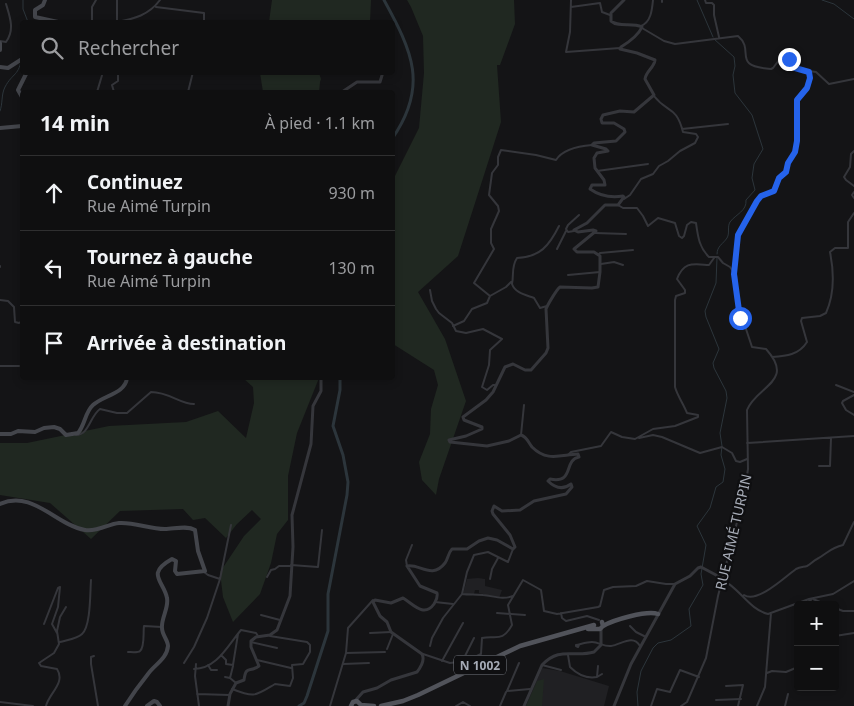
<!DOCTYPE html>
<html lang="fr">
<head>
<meta charset="utf-8">
<style>
  body { margin:0; font-family:"Noto Sans",sans-serif; background:#1d1d1e; color:#f1f3f6 }
  .controls { position:absolute; right:15px; bottom:15px; display:grid; overflow:hidden; border-radius:5px; box-shadow:0 2px 8px #0003 }
  .controls button { width:45px; height:45px; display:grid; place-items:center; padding:0; border:0; border-bottom:1px solid #2f2f30; background:#0f0f10; color:#f1f3f6; font:25px sans-serif }
  .stop { position:absolute; width:15px; height:15px; margin:-11px; border:4px solid #2563eb; border-radius:50%; background:#fff }
  .stop.end { background:#2563eb; border-color:#fff; box-shadow:0 1px 5px #0008 }
  .list { margin:0; padding:0; list-style:none }
  h2 { display:flex; justify-content:space-between; align-items:center; height:65px; margin:0; padding:0 20px; font-size:21px }
  h2 small { font-size:16px; font-weight:400; color:#9b9c9f }
  .list li { display:grid; grid-template-columns:32px 1fr auto; gap:15px; align-items:center; box-sizing:border-box; height:75px; padding:0 20px; border-top:1px solid #2f2f30 }
  .list b { display:block; font-size:19px; white-space:nowrap }
  .list p { margin:0; font-size:16px; white-space:nowrap; color:#9b9c9f }
  .list em { font-size:16px; font-style:normal; color:#9b9c9f }
  .icon { flex:none; width:28px; height:28px; fill:none; stroke:currentColor; stroke-width:2; stroke-linecap:round; stroke-linejoin:round }
  .map { position:relative; flex:none; width:854px; height:706px; overflow:hidden }
  .search { position:absolute; background:#0f0f10; box-shadow:0 2px 8px #0003; left:20px; top:20px; width:375px; height:55px; display:flex; align-items:center; gap:12px; box-sizing:border-box; padding:0 18px; border-radius:5px; color:#9b9c9f; font-size:19px }
  .panel { position:absolute; background:#0f0f10; box-shadow:0 2px 8px #0003; left:20px; top:90px; width:375px; height:290px; border-radius:5px }
  .map>svg:first-child { display:block }
  .built { fill:#202023 }
  .green { fill:#202821 }
  .lines { fill:none; stroke-linecap:round; stroke-linejoin:round }
  .stream { stroke:#2c353b; stroke-width:1 }
  .river { stroke:#2c353b; stroke-width:3 }
  .minor { stroke:#35363b; stroke-width:2 }
  .tertiary { stroke:#35363b; stroke-width:3 }
  .secondary { stroke:#43454b; stroke-width:4 }
  .primary { stroke:#51535a; stroke-width:4.5 }
  .route { stroke:#2563eb; stroke-width:6 }
  .labels { text-anchor:middle; dominant-baseline:central; stroke-width:4.5; stroke-linejoin:round; paint-order:stroke }
  .shield { fill:#0f0f11; stroke:#797c84; stroke-width:1 }
  .shield-label { font-size:12px; font-weight:bold; fill:#a6abb6 }
  .street-label { font-size:14px; fill:#a6abb6; stroke:#0f0f11 }
</style>
</head>
<body>
<div class="map">
<svg width="854" height="706" viewBox="0 0 854 706">
  <rect width="100%" height="100%" fill="#141416"/>
  <!-- built -->
  <path class="built" d="M478 578 485 579V586L502 590 499 598 479 593V590H475L474 594H463L467 579Z
    M542 668 560 671 609 686 604 706H526Z"/>
  <!-- green -->
  <path class="green" d="M272 0H371L370 22H269Z
    M407 0H514L515 24 500 65H497L501 122 458 256 418 292 445 339 466 401 439 479 436 495 422 480 419 462 430 434 431 409 438 385 434 370 393 344 392 182 419 128 424 73 423 36 411 7Z
    M260 73H319L321 79 320 82 319 92H263Z
    M243 378H319L297 433 288 476V520L277 534 271 563 260 594 233 622 223 597 220 572 244 536 261 519 252 510 237 524 226 538 205 518 193 520 183 509 120 511 91 539 50 503 0 495V443H27L109 426 186 422 218 411 246 438 254 403 253 387Z
    M544 679 542 706H526L537 681Z"/>
  <g class="lines">
    <!-- stream -->
    <path class="stream" d="M23 0V9L28 22
      M697 0 713 37
      M822 0 834 4 854 19
      M714 39 734 57 735 66 733 75 735 93 752 115 763 149 754 164 752 178 755 190 746 200C747 211 736 214 730 222 727 227 730 233 727 238 723 244 717 246 717 254
      M0 111C3 103 1 95 5 87 13 72 19 77 22 56
      M638 706 637 692 641 671 653 648 658 643 671 640 691 626 689 609 703 585 701 574 706 545 697 526 710 508 716 487 723 482 725 469 721 455 722 446 720 433 727 398 726 391 714 368 713 363 719 349 706 317 705 311 716 283 717 258"/>
    <!-- river -->
    <path class="river" d="M384 0C412 51 429 86 392 139
      M299 706 304 703 307 696 328 631V594L347 495 348 482 343 455 333 426 340 390V378"/>
    <!-- minor -->
    <path class="minor" d="M117 0V22
      M571 0 570 32 566 52 620 48
      M662 0V2
      M705 0 706 3H712L714 5V15L719 37
      M156 7 204 13V22
      M571 7 600 3 602 12 610 15
      M92 22V7L96 0
      M117 22C134 19 149 15 160 0
      M641 26C651 22 652 10 653 0
      M642 28 664 41 675 44 738 36C756 51 730 66 771 69L773 68 779 60C789 55 789 62 795 68L807 70 809 74V83L807 88 797 100V141L795 152 788 163 786 171 779 178 774 191 761 197 757 201 738 235 735 261 739 316 746 329 752 347 766 349C796 382 756 386 747 410L748 469 744 495 718 596 706 658 687 702 681 706
      M0 41 6 42C15 30 10 17 6 4
      M809 71 816 72 829 84 854 79
      M97 92 103 72
      M114 92 112 85 118 81V72
      M188 92 193 72
      M682 129 728 124
      M854 151 851 154 850 167 844 177 846 180 854 186
      M597 171 648 164
      M854 192 852 195 854 198
      M624 199 630 195 641 179 653 174 659 166 668 161 680 151 695 143 698 137 696 134 683 132C676 105 668 114 654 96
      M618 205 623 208H637L643 216 648 226 658 218 675 223 679 236 682 238 684 236 687 225 691 222 696 223C698 237 699 247 709 257H718L723 263 730 267 735 274
      M574 231 568 232 566 229 568 225 579 215
      M595 233 626 234
      M557 249 566 231
      M599 254 600 253 633 250
      M601 264 614 262 623 265
      M0 267V266
      M568 275 600 272
      M430 290 432 301 436 309 439 313 452 323 456 331 466 333 483 329 502 339 490 350 489 365 482 387 487 390 493 385H495
      M490 296 474 283 494 249 491 243V229L499 211 498 206 489 195 492 173 498 165V157L501 150 536 155 556 160C563 149 579 146 592 145
      M490 296 506 287 511 282
      M0 300 8 301 14 307 15 322 19 323 22 321
      M547 306 540 308 534 298C526 295 515 293 512 284 514 275 511 267 517 258 540 257 549 246 559 226
      M453 326 464 321 472 309 487 303 490 296
      M772 357C786 356 799 355 807 342L801 321 802 318 820 316 826 313C835 293 834 272 830 252L835 248H848V222L854 213
      M0 366H19
      M836 385 854 392
      M854 395 843 401 842 403 846 410 854 415
      M76 435C89 435 90 416 100 409L117 413H127L151 392C169 392 180 404 194 404
      M521 435 524 405
      M639 438 653 435 662 437 700 453 722 447 732 453 736 461 740 462 747 459
      M747 443 854 436
      M568 455 571 452 601 446 611 432 622 437 635 439 653 429 675 426 698 417V415L687 413C684 405 677 395 675 387V300L676 296 685 293V290L677 279C684 261 693 264 709 265L714 258
      M819 466H830L831 438
      M291 565 318 567 322 530
      M407 566 406 560 412 545
      M267 577 271 570 275 569 279 566H291
      M220 579 231 525
      M490 579 492 569 498 558
      M723 580C740 589 750 610 768 614L809 599 833 594 854 581
      M462 594C469 595 476 594 483 595 494 596 502 600 513 596
      M744 595C757 604 785 577 796 569 800 567 804 567 807 566 811 564 813 561 817 559 828 553 830 548 843 545L854 522
      M813 599 827 605
      M435 602 453 604
      M803 605 811 600
      M835 608 843 611H854
      M497 613 525 615
      M561 613 562 618 566 621 587 616 599 620
      M261 615 280 620
      M44 624 58 588 60 587
      M630 626 636 632 646 637
      M57 633 52 624 58 607 60 587
      M370 633 391 632
      M835 636 854 633
      M60 642C66 640 77 639 82 634 91 626 90 592 91 580
      M251 642 277 648
      M579 645 578 647 576 646V645C581 644 587 642 592 642 599 642 604 647 611 646 622 644 633 634 640 646
      M430 646 432 638 443 618 462 594 467 572 474 555 488 552 508 562 513 549
      M387 649 393 634
      M128 652C131 652 138 653 140 651 145 647 143 632 144 626L162 627
      M346 653 385 652
      M423 654 450 663 466 661 481 654 482 638C496 635 502 643 512 625L508 605 523 580 541 590 544 611 557 614 598 607 600 606 604 590 613 587 636 586 647 581 666 584H675
      M221 655 226 660V664L233 665 238 634
      M568 655 570 667C578 675 586 679 597 677L598 666
      M94 656 91 657V664L98 706
      M257 660 291 668
      M442 661 463 623
      M462 662 474 638
      M184 663 194 647 207 618 220 579 208 575 204 572
      M519 663 507 691 530 689
      M196 664 195 676 199 706
      M343 664 369 663
      M208 665 211 670H217
      M542 665 561 670
      M194 669C217 669 228 645 241 630L256 633 258 636
      M767 673 772 671 786 672 798 667
      M225 677 230 678 236 683
      M597 677 602 674
      M230 678 233 666
      M726 686 743 685 738 706
      M232 689C255 698 255 696 275 684L290 686 293 678 292 665 303 664 310 652V645L307 642 270 636
      M197 694 229 695
      M716 700 741 699
      M0 702 33 706
      M46 706C49 693 66 683 57 669L41 666 39 663 54 653 59 644 57 631 60 617 66 607
      M330 706 346 653 348 628 373 600
      M456 706 463 702 470 706
      M500 706 506 692
      M651 706 657 689 670 692 680 670 699 677
      M757 706 765 687 771 613
      M785 706 788 694"/>
    <!-- tertiary -->
    <path class="tertiary" d="M342 92 357 82H380L383 72
      M592 145 594 143 616 141 625 132 624 129 614 123H602L601 119 603 115 620 111 634 112 654 95 645 79C646 71 654 68 655 60L637 53 620 49 621 47C629 42 638 36 642 27 632 22 619 28 611 21V13L624 0
      M407 566C419 563 432 580 445 563 448 559 448 553 452 549H467L479 541 488 538 497 540 513 549 515 547 510 535 493 514 492 511 494 506 502 511 520 510 534 501 566 494 572 487 571 484C563 490 555 488 548 481L550 479C575 484 563 460 579 457L578 454C560 455 547 462 532 447 528 442 527 437 521 435L509 441 487 446 450 442 449 440 466 436 482 429V427L464 420 463 417 486 400 493 392 505 367 513 364 525 370H531L546 353 548 348 546 309C548 304 557 289 560 287L592 288 598 287 600 272V256L594 252H577L574 249 596 231 593 230 578 232 574 230 587 223 605 205H618L624 197 623 196C611 198 600 196 590 189L592 185H605L604 180 595 168 594 158 597 153 608 151 606 149 592 145
      M354 702 363 692 377 688 391 680 417 672C421 667 425 660 422 654L391 632 387 622 380 616 373 602 375 600 391 603 403 598C413 604 424 618 434 604 436 600 438 598 437 593L420 586 407 566
      M228 706 230 694 236 683 244 680C246 665 249 673 259 666L251 647V641L256 637 270 635 277 630 290 596 293 547 292 515 311 444 313 406 321 391V378
      M524 706 542 665C560 646 573 658 594 652L601 645V629
      M614 706 631 664 675 584 690 576 698 568 701 567 716 575 722 579"/>
    <!-- secondary -->
    <path class="secondary" d="M45 0 43 5 35 10V17L58 22
      M0 43V50
      M0 67 8 68 22 59
      M22 97 18 90 27 72
      M0 128 22 126
      M0 434H11L18 431 35 432 44 428 54 427 60 429 66 435 78 433C85 425 85 412 93 405 104 395 125 394 127 378
      M0 504C32 489 56 525 85 530 98 532 108 524 119 523 135 522 149 529 165 529 174 529 187 525 195 530L198 551 205 571 177 574 175 571 176 561 172 559C145 574 164 581 167 598 169 608 161 618 162 628 162 635 168 640 168 646 167 659 154 665 148 674 140 684 132 695 125 706
      M147 706 154 701 157 702 160 706"/>
    <!-- primary -->
    <path class="primary" d="M603 626C613 620 647 610 658 614
      M588 629H600L603 626 602 622
      M361 705 374 706
      M351 706 353 702 357 701 362 706
      M381 706 403 701 418 695 520 646 594 625"/>
  </g>
  <g class="lines">
    <!-- route -->
    <path class="route" d="M740 318 734 274 738 235 757 201 761 196 774 191 779 178 786 172 788 163 795 152 797 141V100L807 88 810 78 809 72 795 68 789 59"/>
  </g>
  <g class="labels">
    <!-- shield labels -->
    <rect class="shield" x="454" y="655.5" width="52" height="19" rx="4"/>
    <g class="shield-label">
      <text x="480" y="665">N 1002</text>
    </g>
    <!-- street labels -->
    <g class="street-label">
      <text transform="translate(733 532) rotate(-77)">RUE AIMÉ TURPIN</text>
    </g>
  </g>
</svg>
<div class="controls">
<button>+</button>
<button>−</button>
</div>
<div class="stop" style="left:740px;top:318px"></div>
<div class="stop end" style="left:789px;top:59px"></div>
<div class="search"><svg class="icon" aria-label="search" viewBox="0 0 24 24"><circle cx="10" cy="10" r="6"/><path d="M15 15l6 6"/></svg>Rechercher</div>
<section class="panel">
<h2>14 min<small>À pied · 1.1 km</small></h2>
<ul class="list">
<li><svg class="icon" aria-label="ahead" viewBox="0 0 24 24"><path d="M12 20V5M6 11l6-6 6 6"/></svg><div><b>Continuez</b><p>Rue Aimé Turpin</p></div><em>930 m</em></li>
<li><svg class="icon" aria-label="left" viewBox="0 0 24 24"><path d="M17 20v-9H6M10 6l-5 5 5 5"/></svg><div><b>Tournez à gauche</b><p>Rue Aimé Turpin</p></div><em>130 m</em></li>
<li><svg class="icon" aria-label="arrive" viewBox="0 0 24 24"><path d="M6 21V4h12l-3 4 3 4H6"/></svg><div><b>Arrivée à destination</b></div></li>
</ul>
</section>
</div>
</body>
</html>
